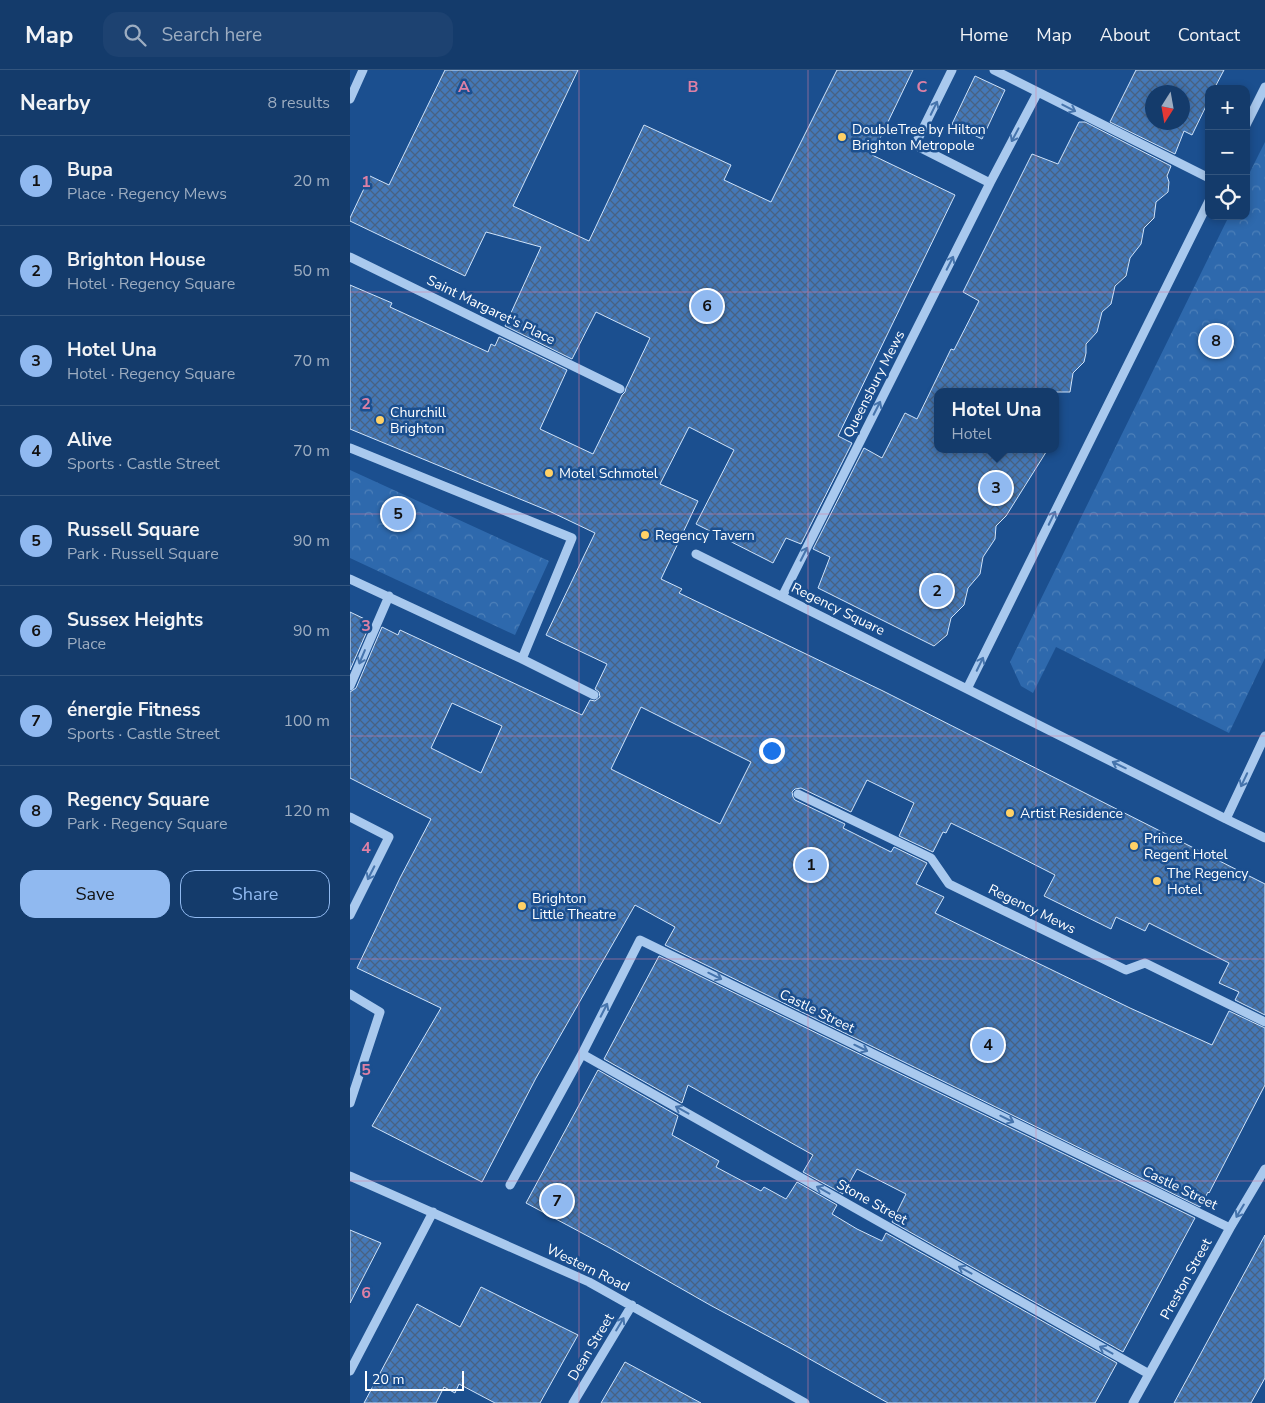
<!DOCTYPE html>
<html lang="en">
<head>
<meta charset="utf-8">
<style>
  body { margin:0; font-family:"Nunito Sans",sans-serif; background:#1d4271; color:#f1f3f6 }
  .controls { position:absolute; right:15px; top:15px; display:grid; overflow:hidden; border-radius:10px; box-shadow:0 2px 8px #0003 }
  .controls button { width:45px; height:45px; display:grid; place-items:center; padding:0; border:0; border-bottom:1px solid #33557e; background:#143b6b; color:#f1f3f6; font:25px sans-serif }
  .compass { position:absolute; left:795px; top:15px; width:45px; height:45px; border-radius:50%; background:#143b6b; box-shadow:0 2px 8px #0003; rotate:191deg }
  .scale { position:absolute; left:15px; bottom:12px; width:99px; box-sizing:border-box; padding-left:5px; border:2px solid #fff; border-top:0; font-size:14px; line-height:18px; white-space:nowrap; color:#fff; -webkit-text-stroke:4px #1b4f8f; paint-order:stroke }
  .you { position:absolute; left:421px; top:680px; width:18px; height:18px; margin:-12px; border:4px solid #fff; border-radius:50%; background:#1a73e8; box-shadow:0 0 0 8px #1a73e833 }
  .badge { display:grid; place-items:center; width:32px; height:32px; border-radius:50%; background:#90b9f0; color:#111; font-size:16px; font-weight:700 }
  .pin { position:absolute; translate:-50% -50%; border:2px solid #fff; box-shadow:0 1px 5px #0006 }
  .popup { position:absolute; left:584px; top:318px; width:125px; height:65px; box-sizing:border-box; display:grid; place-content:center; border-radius:10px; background:#143b6b; filter:drop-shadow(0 1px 4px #0005); font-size:16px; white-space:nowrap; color:#9dadc1 }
  .popup b { font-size:19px; color:#f1f3f6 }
  .popup::after { content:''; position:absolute; left:50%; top:100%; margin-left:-10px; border:10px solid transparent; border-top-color:#143b6b }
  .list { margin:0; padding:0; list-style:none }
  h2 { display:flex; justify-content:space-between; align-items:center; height:65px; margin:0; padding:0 20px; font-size:21px }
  h2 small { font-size:16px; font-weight:400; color:#9dadc1 }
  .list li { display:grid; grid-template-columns:32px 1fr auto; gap:15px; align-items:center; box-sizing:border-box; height:90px; padding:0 20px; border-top:1px solid #33557e }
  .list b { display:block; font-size:19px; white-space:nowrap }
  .list p { margin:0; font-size:16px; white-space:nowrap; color:#9dadc1 }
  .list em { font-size:16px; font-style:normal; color:#9dadc1 }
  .actions { display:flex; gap:10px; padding:15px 20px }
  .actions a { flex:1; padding:11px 0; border:1px solid #90b9f0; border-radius:15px; text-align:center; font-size:18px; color:#90b9f0 }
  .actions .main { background:#90b9f0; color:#111 }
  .icon { flex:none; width:28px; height:28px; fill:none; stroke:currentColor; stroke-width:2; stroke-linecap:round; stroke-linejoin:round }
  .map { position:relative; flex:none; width:915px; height:1333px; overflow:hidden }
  header { display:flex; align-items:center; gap:30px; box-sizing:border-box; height:70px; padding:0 25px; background:#143b6b; border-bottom:1px solid #33557e }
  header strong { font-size:24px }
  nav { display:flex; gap:28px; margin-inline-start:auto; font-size:18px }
  .search { width:350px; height:45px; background:#1d4271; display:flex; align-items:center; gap:12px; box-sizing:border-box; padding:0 18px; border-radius:15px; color:#9dadc1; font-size:19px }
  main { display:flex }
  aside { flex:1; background:#143b6b }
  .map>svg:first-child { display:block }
  .forest { fill:url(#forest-crowns) }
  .building { fill:url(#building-cross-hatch); stroke:#cfe3fa; fill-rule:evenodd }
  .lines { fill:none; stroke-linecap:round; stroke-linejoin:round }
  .minor { stroke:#a9c9ee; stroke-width:9 }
  .oneway { stroke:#4674ac }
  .grid { fill:none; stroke:#dd80a5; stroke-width:1; stroke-opacity:0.55 }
  .poi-dot { fill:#ffd166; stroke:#1b4f8f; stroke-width:2 }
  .labels { text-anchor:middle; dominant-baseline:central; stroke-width:5; stroke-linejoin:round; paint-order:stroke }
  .poi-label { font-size:14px; fill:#fff; stroke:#1b4f8f; text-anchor:start }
  .street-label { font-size:14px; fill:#fff; stroke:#1b4f8f }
  .grid-label { font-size:16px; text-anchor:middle; font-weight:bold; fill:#dd80a5; stroke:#1b4f8f; stroke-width:5; stroke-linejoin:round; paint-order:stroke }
</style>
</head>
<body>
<header>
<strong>Map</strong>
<div class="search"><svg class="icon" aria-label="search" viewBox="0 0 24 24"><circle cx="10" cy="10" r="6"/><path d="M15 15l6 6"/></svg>Search here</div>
<nav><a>Home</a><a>Map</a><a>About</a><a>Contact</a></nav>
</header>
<main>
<aside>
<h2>Nearby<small>8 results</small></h2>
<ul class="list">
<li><span class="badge">1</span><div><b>Bupa</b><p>Place · Regency Mews</p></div><em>20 m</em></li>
<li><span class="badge">2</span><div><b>Brighton House</b><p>Hotel · Regency Square</p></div><em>50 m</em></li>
<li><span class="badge">3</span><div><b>Hotel Una</b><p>Hotel · Regency Square</p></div><em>70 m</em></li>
<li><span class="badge">4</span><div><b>Alive</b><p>Sports · Castle Street</p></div><em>70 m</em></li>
<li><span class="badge">5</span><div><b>Russell Square</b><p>Park · Russell Square</p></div><em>90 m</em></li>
<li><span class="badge">6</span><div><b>Sussex Heights</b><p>Place</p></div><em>90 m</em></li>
<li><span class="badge">7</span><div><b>énergie Fitness</b><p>Sports · Castle Street</p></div><em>100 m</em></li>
<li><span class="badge">8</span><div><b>Regency Square</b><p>Park · Regency Square</p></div><em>120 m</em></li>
</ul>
<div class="actions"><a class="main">Save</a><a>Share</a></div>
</aside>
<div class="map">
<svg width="915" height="1333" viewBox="0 0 915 1333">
  <defs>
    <pattern id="forest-crowns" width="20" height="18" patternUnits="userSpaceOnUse" patternTransform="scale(1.25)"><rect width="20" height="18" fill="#2e69ad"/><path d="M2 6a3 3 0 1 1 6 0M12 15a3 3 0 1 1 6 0" fill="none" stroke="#4d80b9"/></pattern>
    <pattern id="building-cross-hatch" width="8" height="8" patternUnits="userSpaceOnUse" patternTransform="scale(1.25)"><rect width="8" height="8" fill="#4478b7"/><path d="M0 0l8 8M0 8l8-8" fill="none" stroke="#486282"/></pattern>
  </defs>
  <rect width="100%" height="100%" fill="#1b4f8f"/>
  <!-- forest -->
  <path class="forest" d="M915 72V588L879 663 706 577 683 623 671 616 660 592 879 146H896V110Z
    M0 400 199 491 165 565 0 488Z"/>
  <!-- building -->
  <path class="building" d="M95 0H228L163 136 239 171 294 55 381 95 374 110 421 132 487 0H563L522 85 605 125 488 366 502 373 451 474 436 468 423 493 346 454 384 380 339 357 310 414 348 431 311 509 332 519 329 523 533 621 915 814V945L885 930 889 922 869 913 879 893 799 853 795 861 766 847 761 859 694 826 705 805 654 779 601 753 596 763 593 762 583 782 549 766 564 733 517 710 501 742 451 718 445 719 442 722 443 727 445 730 495 754 493 758 541 782 544 777 577 793 566 814 594 827 585 843 780 938 862 975 879 941 915 958V1015L859 1123 858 1122 850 1137 315 875 325 857 285 835 186 1008 132 1112 22 1056 91 938 7 898 50 808 81 749 0 708V622L6 618 32 557 48 565 50 560 232 645 240 630 245 631 250 627 249 622 245 619 257 594 196 565 245 463 199 441 0 359V215L42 233 40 237 138 282 141 274 145 276 149 267 217 300 190 359 243 384 272 325 275 322 276 318 300 268 246 242 222 289 155 256 191 177 136 162 115 206 0 151V148L20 106 39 115ZM102 633 152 656 131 703 81 678ZM291 637 401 692 370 754 261 699Z
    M786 0H874L864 19H859V30L842 65 834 61 825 84 760 52ZM802 22H832V52H802Z
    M625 6 655 20 632 69 602 54Z
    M729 52H735L821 96 817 106 819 112 818 122 806 132 804 148 794 158 791 174 780 188 776 206 765 216 761 234 752 242 747 262 736 274V283L734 292 723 303 720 322H587V379H698L656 446 646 456 645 469 633 487 630 504 618 518 614 535 601 548 597 565 584 576 468 518 480 487 463 479 514 378 532 388 555 343 567 349 601 279 604 280 629 231 613 222 682 84 708 94Z
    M0 542 21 552 0 600Z
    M309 886 845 1148 773 1282 542 1152 556 1124 507 1099 493 1124 453 1102 463 1085 338 1015 332 1033 254 989Z
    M248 1000 328 1046 322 1065 369 1091 366 1097 411 1121 414 1117 436 1129 447 1112 487 1135 482 1144 507 1159 532 1171 536 1163 767 1293 745 1333H538L440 1278 360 1235 260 1178 176 1133Z
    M0 1160 31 1173 0 1233Z
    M915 1165V1308L901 1333H824Z
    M131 1217 228 1265 190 1333H145L109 1314 105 1323 94 1317 86 1333H14L67 1234 110 1257Z
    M275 1292 351 1333H251Z"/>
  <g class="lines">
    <!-- minor -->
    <path class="minor" d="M602 0 565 75 640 113 688 22
      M644 0 859 108
      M0 29 13 0
      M896 55 915 17
      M859 131 617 619 876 749 915 666
      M0 187 270 319
      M0 378 222 468 172 589
      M346 484 617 619
      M0 509 172 589 244 625
      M432 527 640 113
      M0 616 39 526
      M448 724 581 788 599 814 776 900 795 893 915 952
      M0 747 39 767 0 845
      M876 749 915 768
      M0 924 30 942 0 1033
      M232 984 799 1304
      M0 1106 239 1212 455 1333
      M160 1115 232 984 290 870 880 1158
      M0 1301 83 1142
      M223 1333 282 1235
      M783 1333 880 1158 915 1099"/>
  </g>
  <!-- one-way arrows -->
  <defs><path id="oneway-shaft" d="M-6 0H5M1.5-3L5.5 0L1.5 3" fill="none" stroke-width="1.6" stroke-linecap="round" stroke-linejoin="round" transform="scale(1.25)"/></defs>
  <g class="oneway">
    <use href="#oneway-shaft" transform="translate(584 38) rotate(-64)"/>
    <use href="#oneway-shaft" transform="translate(719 38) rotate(27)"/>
    <use href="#oneway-shaft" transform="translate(665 65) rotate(118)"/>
    <use href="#oneway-shaft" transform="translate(600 193) rotate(-63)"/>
    <use href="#oneway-shaft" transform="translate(527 338) rotate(-63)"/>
    <use href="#oneway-shaft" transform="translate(702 448) rotate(-64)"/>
    <use href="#oneway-shaft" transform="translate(454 484) rotate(-63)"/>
    <use href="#oneway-shaft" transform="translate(12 587) rotate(113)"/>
    <use href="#oneway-shaft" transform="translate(630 594) rotate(-64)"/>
    <use href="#oneway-shaft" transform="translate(769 695) rotate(-154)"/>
    <use href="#oneway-shaft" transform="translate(894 710) rotate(115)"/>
    <use href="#oneway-shaft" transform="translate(21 803) rotate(117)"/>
    <use href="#oneway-shaft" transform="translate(365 906) rotate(26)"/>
    <use href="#oneway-shaft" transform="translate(254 940) rotate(-63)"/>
    <use href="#oneway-shaft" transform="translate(511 978) rotate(26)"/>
    <use href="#oneway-shaft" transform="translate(332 1040) rotate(-151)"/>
    <use href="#oneway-shaft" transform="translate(657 1049) rotate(26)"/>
    <use href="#oneway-shaft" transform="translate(473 1120) rotate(-151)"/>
    <use href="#oneway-shaft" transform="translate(890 1141) rotate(121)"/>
    <use href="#oneway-shaft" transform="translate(615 1200) rotate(-151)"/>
    <use href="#oneway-shaft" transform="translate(270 1254) rotate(-59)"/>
    <use href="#oneway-shaft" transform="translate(756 1280) rotate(-151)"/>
  </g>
  <!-- grid -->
  <path class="grid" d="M229 0V1333M458 0V1333M686 0V1333M0 222H915M0 444H915M0 666H915M0 889H915M0 1111H915"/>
  <!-- markers -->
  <g class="poi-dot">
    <circle cx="492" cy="67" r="5"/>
    <circle cx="30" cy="350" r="5"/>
    <circle cx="199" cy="403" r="5"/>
    <circle cx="295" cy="465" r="5"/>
    <circle cx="660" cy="743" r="5"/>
    <circle cx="784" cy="776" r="5"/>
    <circle cx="807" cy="811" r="5"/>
    <circle cx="172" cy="836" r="5"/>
  </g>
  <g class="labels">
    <!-- poi labels -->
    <g class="poi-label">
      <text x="502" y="59">DoubleTree by Hilton<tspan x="502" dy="16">Brighton Metropole</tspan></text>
      <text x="40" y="342">Churchill<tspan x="40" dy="16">Brighton</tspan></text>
      <text x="209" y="403">Motel Schmotel</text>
      <text x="305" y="465">Regency Tavern</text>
      <text x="670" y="743">Artist Residence</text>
      <text x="794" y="768">Prince<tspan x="794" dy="16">Regent Hotel</tspan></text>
      <text x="817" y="803">The Regency<tspan x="817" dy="16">Hotel</tspan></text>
      <text x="182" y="828">Brighton<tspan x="182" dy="16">Little Theatre</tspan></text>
    </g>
    <!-- street labels -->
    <g class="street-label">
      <text transform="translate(141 240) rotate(26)">Saint Margaret's Place</text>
      <text transform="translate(524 314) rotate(-63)">Queensbury Mews</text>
      <text transform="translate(488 539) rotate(26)">Regency Square</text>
      <text transform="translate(682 839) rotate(26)">Regency Mews</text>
      <text transform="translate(467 941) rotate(26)">Castle Street</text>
      <text transform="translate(830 1118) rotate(26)">Castle Street</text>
      <text transform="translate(522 1132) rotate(29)">Stone Street</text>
      <text transform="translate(238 1198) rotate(26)">Western Road</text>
      <text transform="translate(836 1209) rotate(-61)">Preston Street</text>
      <text transform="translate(241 1277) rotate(-59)">Dean Street</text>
    </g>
  </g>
  <g class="grid-label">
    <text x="114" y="22">A</text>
    <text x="343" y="22">B</text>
    <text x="572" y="22">C</text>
    <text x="16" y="117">1</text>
    <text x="16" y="339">2</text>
    <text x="16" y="561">3</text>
    <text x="16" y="783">4</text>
    <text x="16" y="1005">5</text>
    <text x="16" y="1228">6</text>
  </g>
</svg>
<div class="controls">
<button>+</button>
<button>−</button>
<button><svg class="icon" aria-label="locate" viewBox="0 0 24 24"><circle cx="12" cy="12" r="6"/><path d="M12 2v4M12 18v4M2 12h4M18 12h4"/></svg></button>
</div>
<svg class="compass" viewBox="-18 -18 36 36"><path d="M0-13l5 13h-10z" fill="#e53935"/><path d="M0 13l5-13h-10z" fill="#9dadc1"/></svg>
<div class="scale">20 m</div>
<div class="you"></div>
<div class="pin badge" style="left:461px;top:795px">1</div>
<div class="pin badge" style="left:587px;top:521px">2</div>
<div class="pin badge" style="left:646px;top:418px">3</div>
<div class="popup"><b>Hotel Una</b>Hotel</div>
<div class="pin badge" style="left:638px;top:975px">4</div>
<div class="pin badge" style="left:48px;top:444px">5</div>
<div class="pin badge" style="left:357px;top:236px">6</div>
<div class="pin badge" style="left:207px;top:1131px">7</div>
<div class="pin badge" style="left:866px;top:271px">8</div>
</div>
</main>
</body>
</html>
